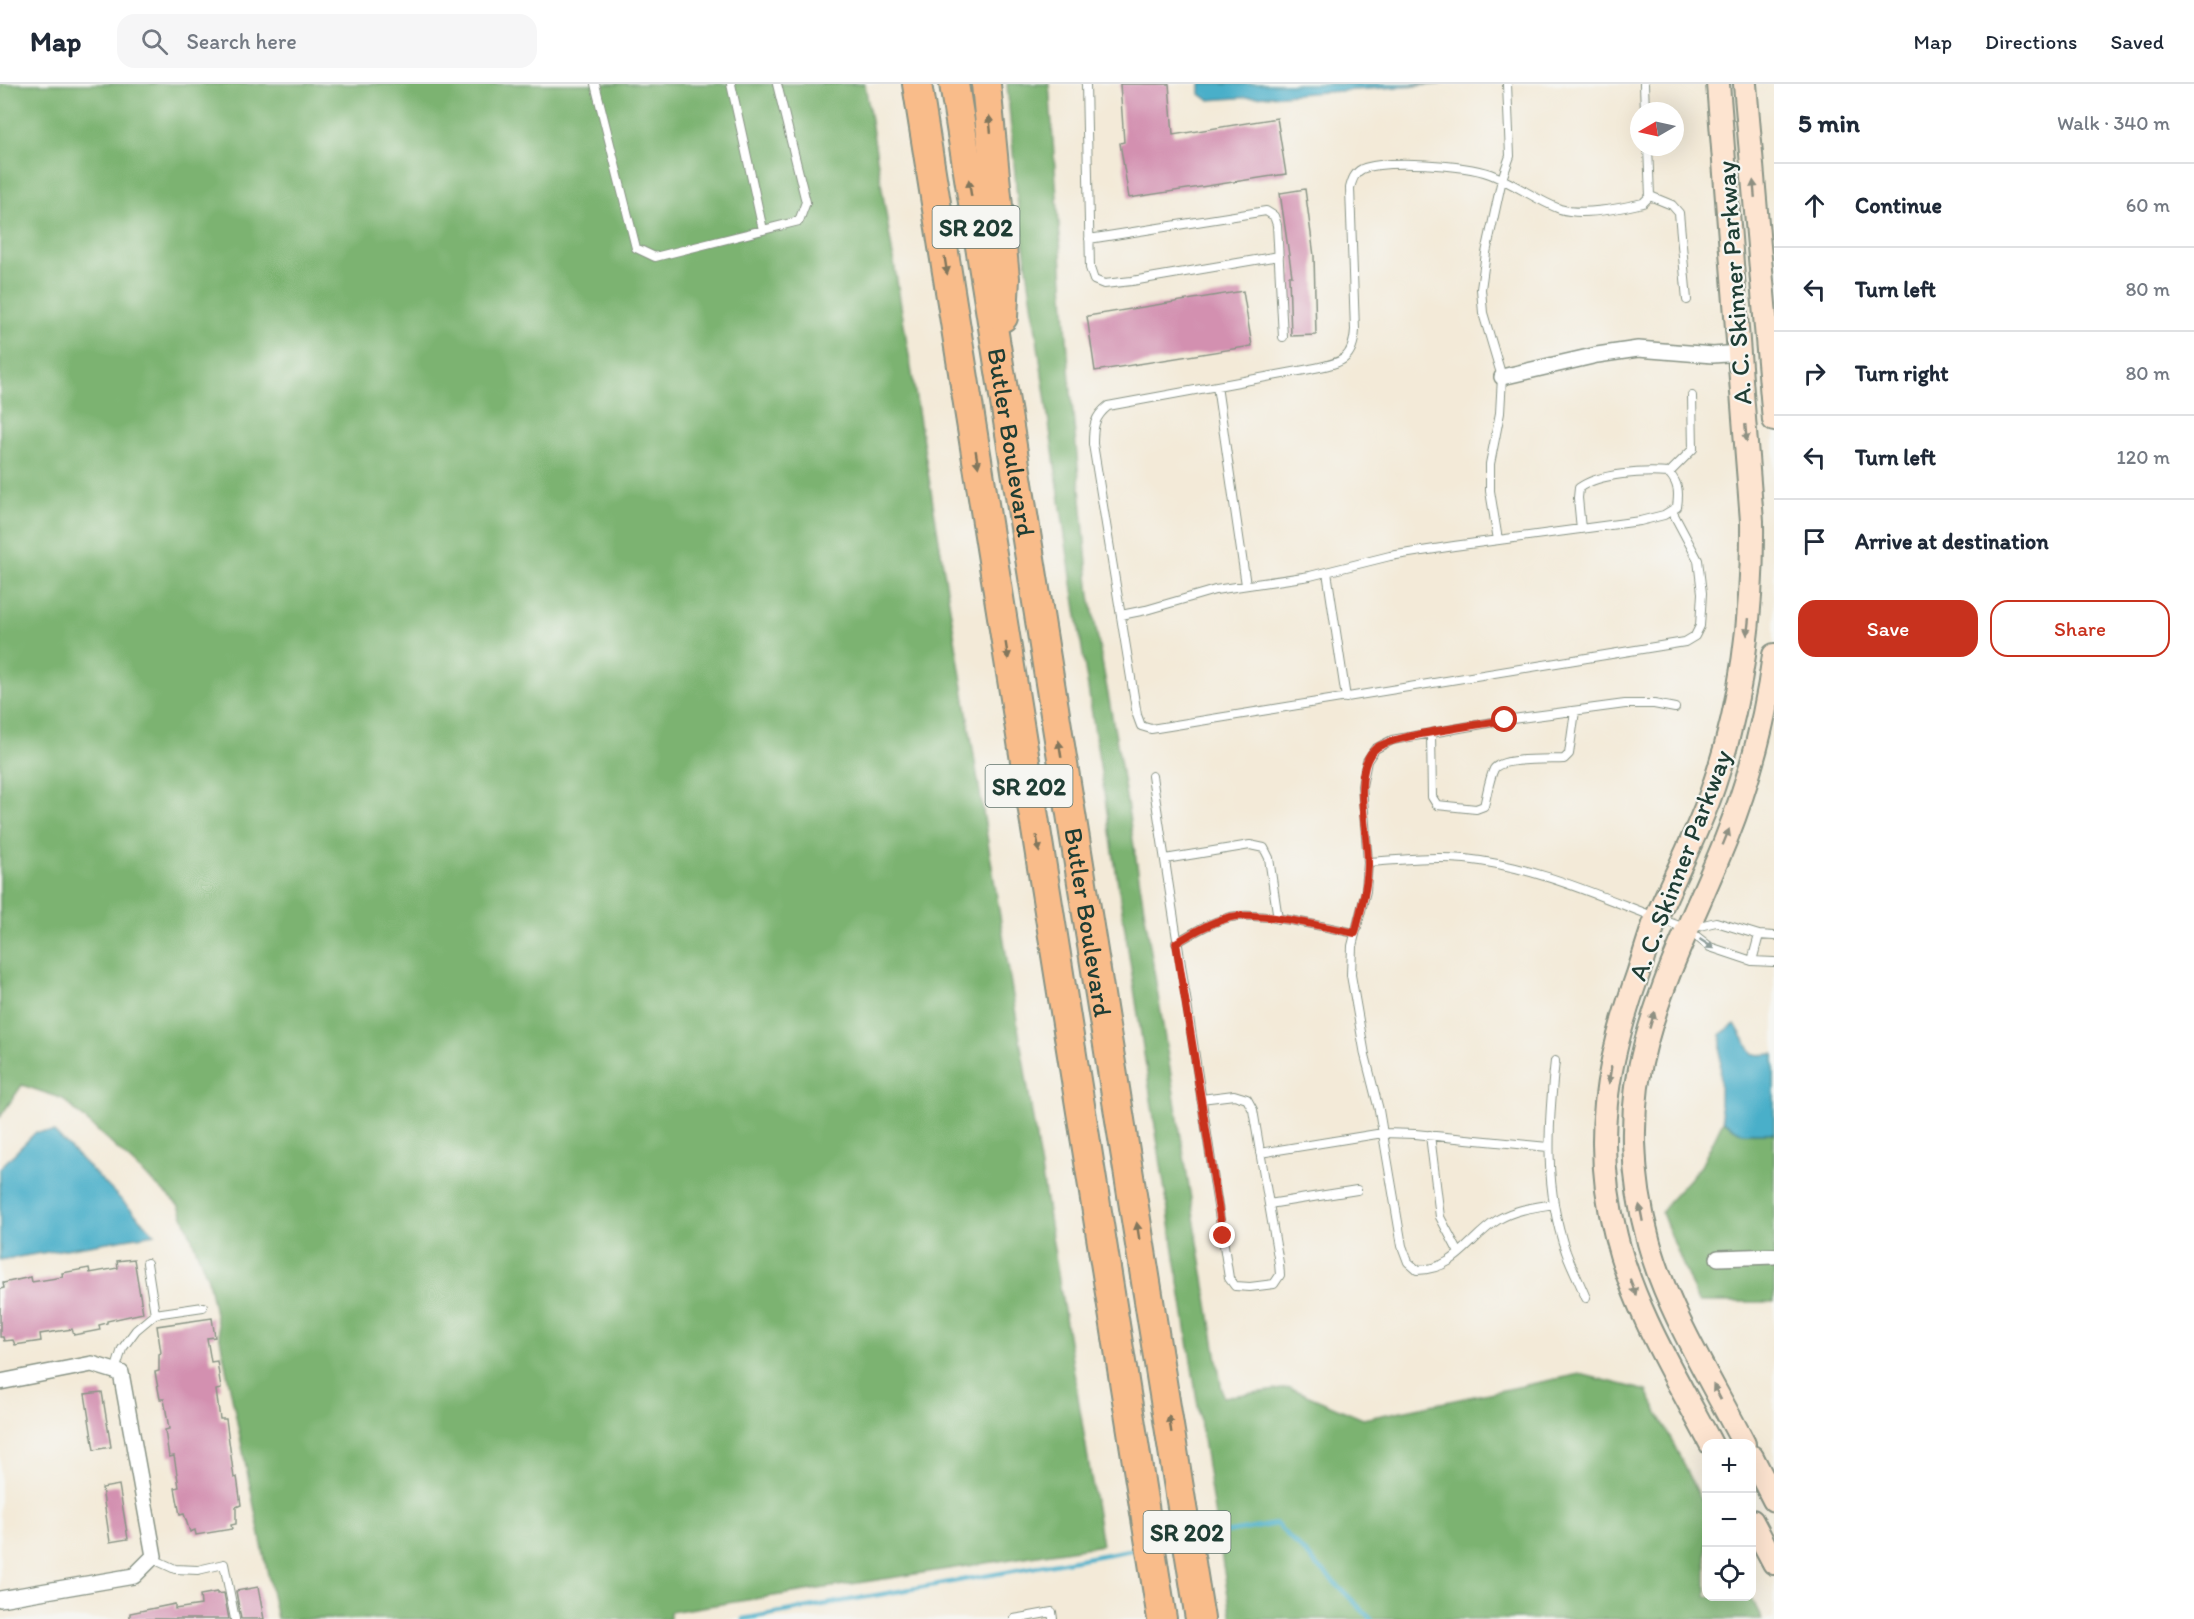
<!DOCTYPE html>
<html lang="en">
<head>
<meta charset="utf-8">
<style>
  body { margin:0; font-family:Itim,sans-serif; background:#f6f6f7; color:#1f2937 }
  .controls { position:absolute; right:18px; bottom:18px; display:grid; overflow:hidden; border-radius:12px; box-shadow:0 6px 24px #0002 }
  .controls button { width:54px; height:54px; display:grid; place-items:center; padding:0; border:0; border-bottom:2px solid #e0e1e3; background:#fff; color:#1f2937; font:30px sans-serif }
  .compass { position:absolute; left:1630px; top:18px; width:54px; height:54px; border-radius:50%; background:#fff; box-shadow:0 6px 24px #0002; rotate:261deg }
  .stop { position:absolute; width:18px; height:18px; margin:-14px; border:4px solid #c8321e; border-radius:50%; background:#fff }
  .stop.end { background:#c8321e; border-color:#fff; box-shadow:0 2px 6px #0008 }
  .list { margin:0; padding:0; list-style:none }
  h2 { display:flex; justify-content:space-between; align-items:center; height:78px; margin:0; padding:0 24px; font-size:26px }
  h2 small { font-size:20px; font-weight:400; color:#747a83 }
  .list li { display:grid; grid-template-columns:39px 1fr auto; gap:18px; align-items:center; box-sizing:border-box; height:84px; padding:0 24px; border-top:2px solid #e0e1e3 }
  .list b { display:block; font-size:22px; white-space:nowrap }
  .list em { font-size:20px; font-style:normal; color:#747a83 }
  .actions { display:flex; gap:12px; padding:18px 24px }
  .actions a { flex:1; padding:14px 0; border:2px solid #c8321e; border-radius:18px; text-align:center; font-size:21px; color:#c8321e }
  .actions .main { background:#c8321e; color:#fff }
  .icon { flex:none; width:33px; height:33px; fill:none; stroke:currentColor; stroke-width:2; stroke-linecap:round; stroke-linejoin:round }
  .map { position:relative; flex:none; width:1774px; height:1535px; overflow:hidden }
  header { display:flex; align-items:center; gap:36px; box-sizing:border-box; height:84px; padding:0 30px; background:#fff; border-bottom:2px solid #e0e1e3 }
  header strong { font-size:28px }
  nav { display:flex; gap:33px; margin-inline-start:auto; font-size:21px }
  .search { width:420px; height:54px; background:#f6f6f7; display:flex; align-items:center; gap:15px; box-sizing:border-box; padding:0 21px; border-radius:18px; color:#747a83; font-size:22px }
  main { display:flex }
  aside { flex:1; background:#fff }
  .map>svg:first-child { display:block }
  .forest { fill:#7cb371; stroke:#4e7852; stroke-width:1.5 }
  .water { fill:#4aafc9; stroke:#34767e; stroke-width:1.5 }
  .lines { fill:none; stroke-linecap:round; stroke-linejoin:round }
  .stream { stroke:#4aafc9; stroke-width:4.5 }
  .building { fill:#d390b0 }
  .lane-casing { stroke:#899486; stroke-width:10 }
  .street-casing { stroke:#899486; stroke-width:18 }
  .secondary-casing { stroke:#899486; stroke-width:26 }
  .highway-casing { stroke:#899486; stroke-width:32 }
  .lane { stroke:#fff; stroke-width:8 }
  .street { stroke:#fff; stroke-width:15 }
  .secondary { stroke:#fde4d0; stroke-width:22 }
  .highway { stroke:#f9bc8a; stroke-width:28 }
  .oneway { fill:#81765b }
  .oneway2 { fill:#8e9082 }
  .oneway3 { fill:#8f9e9a }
  .route { stroke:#c8321e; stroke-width:8 }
  .labels { text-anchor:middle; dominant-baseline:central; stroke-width:4.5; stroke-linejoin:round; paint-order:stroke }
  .shield { fill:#f6f6f2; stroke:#60746d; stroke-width:1.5 }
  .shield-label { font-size:24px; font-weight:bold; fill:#1f3d34 }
  .street-label { font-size:26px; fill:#1f3d34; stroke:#f6f6f2 }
</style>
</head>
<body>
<header>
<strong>Map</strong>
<div class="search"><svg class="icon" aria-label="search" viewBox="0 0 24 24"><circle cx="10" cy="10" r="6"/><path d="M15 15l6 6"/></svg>Search here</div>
<nav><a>Map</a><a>Directions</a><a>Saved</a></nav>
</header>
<main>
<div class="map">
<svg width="1774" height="1535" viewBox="0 0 1774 1535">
  <rect width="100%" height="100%" fill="#f6f6f2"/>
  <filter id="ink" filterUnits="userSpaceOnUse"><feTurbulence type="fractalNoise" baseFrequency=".0167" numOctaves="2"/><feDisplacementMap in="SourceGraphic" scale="12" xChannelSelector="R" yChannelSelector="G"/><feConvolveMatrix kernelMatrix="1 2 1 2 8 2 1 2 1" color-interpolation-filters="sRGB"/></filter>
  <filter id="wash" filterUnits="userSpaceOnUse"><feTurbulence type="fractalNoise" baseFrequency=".008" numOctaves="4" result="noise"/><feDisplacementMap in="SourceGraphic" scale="24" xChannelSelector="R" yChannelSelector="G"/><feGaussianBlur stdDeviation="1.35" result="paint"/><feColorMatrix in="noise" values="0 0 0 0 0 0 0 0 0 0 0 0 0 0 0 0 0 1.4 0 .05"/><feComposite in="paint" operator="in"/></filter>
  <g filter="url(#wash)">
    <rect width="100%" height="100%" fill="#f3ead8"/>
    <!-- forest -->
    <path class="forest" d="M0 0H865L1102 1461 670 1528V1535H277L208 1195 179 1122 63 1015 22 1001 0 1033Z
      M1007 0H1049L1070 297 1090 512 1120 676 1223 1313 1290 1304 1363 1335 1580 1290 1647 1307 1706 1425V1512L1751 1513 1762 1535H1232L1214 1427 1068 473 1017 113Z
      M1723 1037 1742 1049H1774V1218H1698L1662 1129 1668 1118 1701 1082Z"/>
    <!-- water -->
    <path class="water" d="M1200 0H1441L1208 16 1200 10Z
      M1735 940 1753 971 1774 970V1049H1742L1723 1037 1720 1021 1721 950Z
      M36 1048H54L155 1150 0 1176V1084Z"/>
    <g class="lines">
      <!-- stream -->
      <path class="stream" d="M1197 1454 1276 1440 1371 1535
        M1159 1461 1177 1458
        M743 1535 1142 1464"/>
    </g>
    <g id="blocks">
      <!-- building -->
      <path class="building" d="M1120 0H1169L1173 51 1277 34 1286 90 1129 114 1120 59 1124 58Z
        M1305 105 1314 172 1316 251 1291 252 1289 192H1292L1280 109Z
        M1243 207 1252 262 1095 287 1087 232Z
        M134 1175 143 1229 107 1237V1239L99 1241 100 1246 74 1251 72 1245 40 1250 41 1257 15 1261 13 1256 4 1257 3 1253H0V1205L4 1204 3 1199 31 1193 32 1198 63 1193 62 1189 89 1184 90 1189 118 1184 117 1177Z
        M212 1234 215 1253 207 1254 211 1278 217 1277 221 1305 216 1306 220 1335H226L234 1394 237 1393 241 1421 236 1423V1440L231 1441 232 1445 196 1451 195 1446 190 1448 184 1430 180 1431 175 1404 179 1403 176 1384 174 1372 169 1373 165 1346 169 1345 164 1315H160L155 1288 159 1287V1270L161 1269 157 1242Z
        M102 1308 111 1363 94 1366 85 1310Z
        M119 1401 128 1455 110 1458 102 1404Z
        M258 1503 264 1535H241L236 1507Z
        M217 1508V1510L224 1509 229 1535H130V1529L175 1520V1525L201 1521 200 1511Z"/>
    </g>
  </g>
  <g filter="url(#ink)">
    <use href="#blocks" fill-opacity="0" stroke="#899486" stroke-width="1.5"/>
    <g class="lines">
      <defs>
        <path id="lane" d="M595 0 636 164 655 173 799 137 806 118 777 0
          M731 0 763 146
          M1086 0 1090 184 1094 196 1104 200 1132 197 1279 172
          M1644 0 1645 27
          M1648 63 1650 112 1643 119C1622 124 1581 132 1560 125 1536 116 1514 99 1490 90 1465 81 1386 75 1362 85 1354 89 1352 97 1350 104L1355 246C1353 279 1338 279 1310 285L1108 322C1094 333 1093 343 1093 360L1137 631 1141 642 1151 645 1685 558 1695 552 1700 542 1702 509 1698 476 1672 427
          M1650 112 1672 121 1679 129 1687 216
          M1089 155 1266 127 1274 132 1277 141 1283 253
          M1217 302 1246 501
          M1669 389 1693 365 1692 312
          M1498 456 1490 407V380L1500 329 1502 293 1483 229 1481 205 1486 169 1502 95 1510 72 1507 0
          M1327 488 1346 614
          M1121 531 1146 526 1215 506 1310 492 1390 472 1454 462 1640 437 1664 431 1677 423C1679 409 1679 400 1669 389 1644 387 1599 389 1579 404L1578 414 1581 445
          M1431 649 1432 713 1437 721 1476 725 1484 722C1487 711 1489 695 1494 685 1501 673 1550 676 1564 675L1569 670 1575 627
          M1152 692 1229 1194 1235 1202 1250 1203 1274 1200 1280 1191 1279 1179 1253 1026 1247 1015 1234 1011 1201 1015
          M1165 775 1250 761 1264 764 1269 774 1278 835
          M1368 778C1400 776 1433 772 1465 775 1543 783 1613 819 1685 844
          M1774 852 1759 851 1716 838 1687 845 1710 863 1752 877 1774 878
          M1176 859C1194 848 1211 838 1231 833 1259 827 1325 843 1355 849
          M1752 877 1759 851
          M1555 977C1548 1041 1544 1105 1566 1168 1572 1184 1580 1199 1586 1214
          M1430 1051 1440 1133 1459 1169
          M1260 1069 1383 1049 1415 1050 1548 1063
          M1269 1120 1357 1106
          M1554 1120C1536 1123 1516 1125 1499 1135 1468 1154 1458 1185 1417 1186L1408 1178 1402 1162 1379 1026 1365 971 1351 891 1352 862 1366 807 1368 778 1362 702 1367 677 1375 665 1392 656 1505 636 1625 620H1654L1675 624
          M147 1179 155 1230
          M115 1287 122 1265 136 1246 155 1230 203 1223
          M151 1474 175 1485 198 1486 224 1480 235 1535
          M1014 1535 1052 1528 1053 1535"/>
        <path id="street" d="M1502 293 1597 271 1638 265 1713 271 1740 269
          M1718 1174 1774 1172
          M0 1298 92 1280 121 1289 154 1472 134 1492 0 1515"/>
        <path id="secondary" d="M1745 0 1774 336
          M1711 1360C1676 1293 1634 1226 1616 1152 1592 1058 1606 980 1638 890 1644 872 1649 853 1656 835 1675 790 1699 747 1714 701 1743 615 1753 527 1752 437L1718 0
          M1744 1360C1712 1298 1667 1226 1649 1159 1631 1094 1628 1023 1646 958 1665 887 1699 822 1726 755 1749 697 1766 634 1774 571
          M1752 1373 1774 1416
          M1752 1437 1774 1479"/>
        <g id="highway">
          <path d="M917 0 1162 1535"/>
          <path id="s1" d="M954 0 1200 1535"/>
          <path d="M986 0 1005 194 1003 233"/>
        </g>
      </defs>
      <!-- lane casing -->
      <use href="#lane" class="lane-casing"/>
      <!-- street casing -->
      <use href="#street" class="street-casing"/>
      <!-- secondary casing -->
      <use href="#secondary" class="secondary-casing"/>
      <!-- highway casing -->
      <use href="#highway" class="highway-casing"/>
      <!-- lane -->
      <use href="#lane" class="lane"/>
      <!-- street -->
      <use href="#street" class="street"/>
      <!-- secondary -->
      <use href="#secondary" class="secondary"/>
      <!-- highway -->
      <use href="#highway" class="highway"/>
    </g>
    <!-- one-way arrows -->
    <defs><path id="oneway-solid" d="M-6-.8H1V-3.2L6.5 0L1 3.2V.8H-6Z" transform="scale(1.5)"/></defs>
    <g class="oneway">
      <use href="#oneway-solid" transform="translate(990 40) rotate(-96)"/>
      <use href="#oneway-solid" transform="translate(970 104) rotate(-99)"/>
      <use href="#oneway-solid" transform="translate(946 182) rotate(81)"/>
      <use href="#oneway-solid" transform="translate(977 375) rotate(81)"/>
      <use href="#oneway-solid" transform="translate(1007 567) rotate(81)"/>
      <use href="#oneway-solid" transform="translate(1060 665) rotate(-99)"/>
      <use href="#oneway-solid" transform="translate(1038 760) rotate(81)"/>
      <use href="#oneway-solid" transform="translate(1138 1147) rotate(-99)"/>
      <use href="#oneway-solid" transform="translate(1170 1340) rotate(-99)"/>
    </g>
    <g class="oneway2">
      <use href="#oneway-solid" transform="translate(1754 105) rotate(-95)"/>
      <use href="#oneway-solid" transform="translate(1746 349) rotate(85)"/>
      <use href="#oneway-solid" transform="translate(1748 543) rotate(96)"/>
      <use href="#oneway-solid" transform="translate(1726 753) rotate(-68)"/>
      <use href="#oneway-solid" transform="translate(1652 936) rotate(-73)"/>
      <use href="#oneway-solid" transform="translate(1610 991) rotate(99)"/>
      <use href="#oneway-solid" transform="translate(1641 1129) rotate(-101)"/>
      <use href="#oneway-solid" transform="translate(1633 1203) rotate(69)"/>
      <use href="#oneway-solid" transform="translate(1717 1308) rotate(-118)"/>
    </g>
    <use class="oneway3" href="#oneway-solid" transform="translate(1707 860) rotate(33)"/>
  </g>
  <g class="lines" filter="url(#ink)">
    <!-- route -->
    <path class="route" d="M1223 1152 1176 859C1194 848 1211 838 1231 833 1258 827 1325 843 1355 849 1361 826 1367 804 1368 781 1369 751 1350 687 1375 665 1390 651 1480 641 1505 636"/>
  </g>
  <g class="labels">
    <!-- shield labels -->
    <g class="shield">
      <rect x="932.5" y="122" width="87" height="42" rx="4.5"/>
      <rect x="985.5" y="681" width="87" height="42" rx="4.5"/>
      <rect x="1143.5" y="1427" width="87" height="42" rx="4.5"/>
    </g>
    <g class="shield-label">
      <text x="976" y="143">SR 202</text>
      <text x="1029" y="702">SR 202</text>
      <text x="1187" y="1448">SR 202</text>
    </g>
    <!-- street labels -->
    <g class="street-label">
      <text transform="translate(1734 199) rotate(-94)">A. C. Skinner Parkway</text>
      <text stroke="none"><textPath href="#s1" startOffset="363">Butler Boulevard</textPath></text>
      <text transform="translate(1680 781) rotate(-69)">A. C. Skinner Parkway</text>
      <text stroke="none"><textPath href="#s1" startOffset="849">Butler Boulevard</textPath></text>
    </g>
  </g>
</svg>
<div class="controls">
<button>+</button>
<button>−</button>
<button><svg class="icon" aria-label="locate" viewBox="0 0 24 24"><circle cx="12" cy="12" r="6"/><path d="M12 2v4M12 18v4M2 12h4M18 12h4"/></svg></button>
</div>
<svg class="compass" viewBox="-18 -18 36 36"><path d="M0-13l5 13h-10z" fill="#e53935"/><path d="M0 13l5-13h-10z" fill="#747a83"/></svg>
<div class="stop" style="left:1505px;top:636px"></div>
<div class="stop end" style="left:1223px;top:1152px"></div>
</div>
<aside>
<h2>5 min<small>Walk · 340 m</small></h2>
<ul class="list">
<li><svg class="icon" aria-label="ahead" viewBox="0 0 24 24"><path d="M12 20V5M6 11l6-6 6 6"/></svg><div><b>Continue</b></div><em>60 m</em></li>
<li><svg class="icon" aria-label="left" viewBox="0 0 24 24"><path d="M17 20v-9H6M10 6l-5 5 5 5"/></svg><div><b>Turn left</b></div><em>80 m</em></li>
<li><svg class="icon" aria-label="right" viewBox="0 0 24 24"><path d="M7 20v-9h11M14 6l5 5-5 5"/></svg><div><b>Turn right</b></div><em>80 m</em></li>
<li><svg class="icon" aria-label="left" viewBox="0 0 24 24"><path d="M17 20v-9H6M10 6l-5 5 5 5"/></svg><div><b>Turn left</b></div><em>120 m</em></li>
<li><svg class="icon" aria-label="arrive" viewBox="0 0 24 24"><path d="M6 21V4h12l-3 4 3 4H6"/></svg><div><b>Arrive at destination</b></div></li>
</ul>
<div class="actions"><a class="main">Save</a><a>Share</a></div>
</aside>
</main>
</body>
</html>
